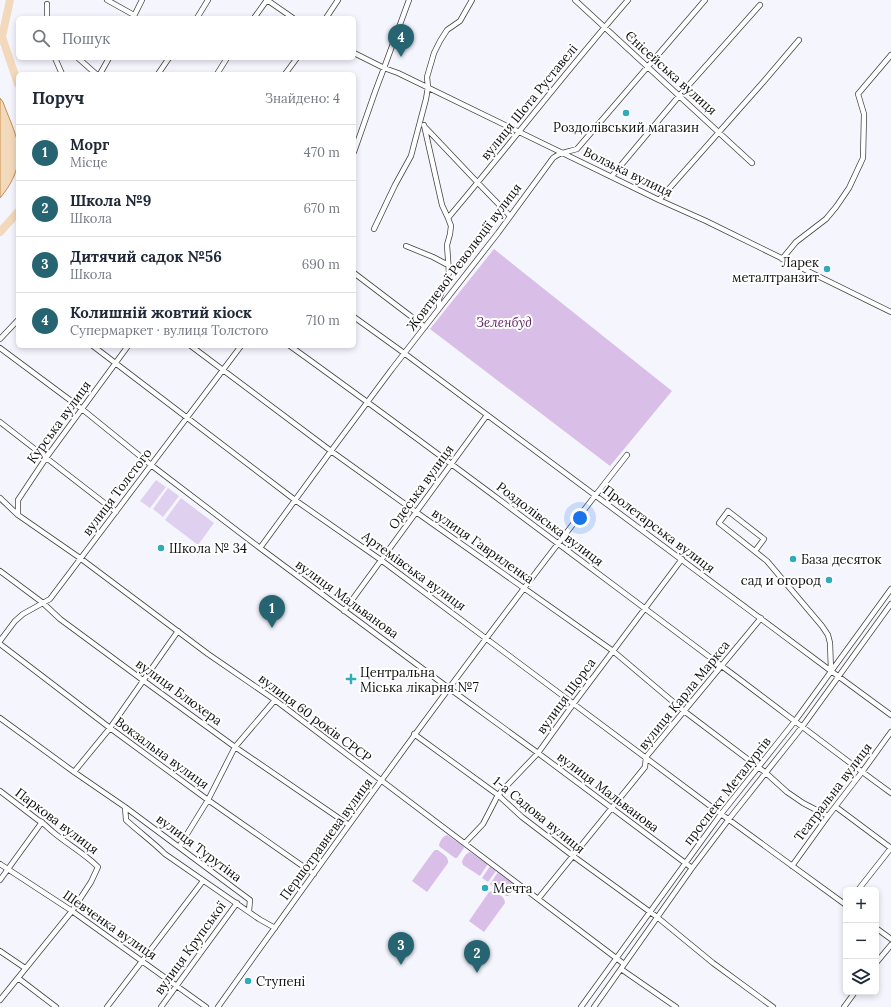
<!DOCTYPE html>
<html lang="uk">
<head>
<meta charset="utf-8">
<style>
  body { margin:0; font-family:Lora,serif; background:#f2f2f3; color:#1f2937 }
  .controls { position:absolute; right:12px; bottom:12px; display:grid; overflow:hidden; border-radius:6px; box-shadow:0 2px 6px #0003 }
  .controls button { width:36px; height:36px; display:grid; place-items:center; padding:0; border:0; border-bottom:1px solid #e0e1e3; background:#fff; color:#1f2937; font:20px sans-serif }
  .you { position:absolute; left:580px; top:518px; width:14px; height:14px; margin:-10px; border:3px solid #fff; border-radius:50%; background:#1a73e8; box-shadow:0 0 0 6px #1a73e833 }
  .badge { display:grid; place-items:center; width:26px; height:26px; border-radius:50%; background:#266472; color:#fff; font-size:13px; font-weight:700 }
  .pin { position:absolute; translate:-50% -33px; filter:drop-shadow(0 1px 2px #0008) }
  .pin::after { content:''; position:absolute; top:21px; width:14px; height:12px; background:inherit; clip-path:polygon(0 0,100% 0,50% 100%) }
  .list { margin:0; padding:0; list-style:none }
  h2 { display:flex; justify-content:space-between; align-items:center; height:52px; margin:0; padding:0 16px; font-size:17px }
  h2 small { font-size:13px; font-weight:400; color:#747a83 }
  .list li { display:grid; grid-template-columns:26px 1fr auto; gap:12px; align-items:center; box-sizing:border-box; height:56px; padding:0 16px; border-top:1px solid #e0e1e3 }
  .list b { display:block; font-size:15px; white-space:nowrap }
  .list p { margin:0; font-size:13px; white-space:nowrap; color:#747a83 }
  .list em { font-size:13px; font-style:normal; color:#747a83 }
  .icon { flex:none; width:22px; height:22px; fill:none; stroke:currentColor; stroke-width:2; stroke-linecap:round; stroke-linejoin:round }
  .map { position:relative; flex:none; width:891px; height:1007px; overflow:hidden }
  .search { position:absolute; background:#fff; box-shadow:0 2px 6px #0003; left:16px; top:16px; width:340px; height:44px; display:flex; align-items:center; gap:10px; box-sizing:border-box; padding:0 14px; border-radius:6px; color:#747a83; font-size:15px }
  .panel { position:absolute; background:#fff; box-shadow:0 2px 6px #0003; left:16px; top:72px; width:340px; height:276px; border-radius:6px }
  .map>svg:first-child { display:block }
  .green { fill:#d9bfe8 }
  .pitch { fill:#e0d0f0 }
  .water { fill:#f3d9bc; stroke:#c68d47 }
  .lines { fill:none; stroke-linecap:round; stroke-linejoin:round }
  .river { stroke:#f3d9bc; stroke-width:8 }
  .minor-casing { stroke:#434343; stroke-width:6 }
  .minor { stroke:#fff; stroke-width:4.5 }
  .poi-dot { fill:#2fabba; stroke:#fff; stroke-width:1.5 }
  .labels { text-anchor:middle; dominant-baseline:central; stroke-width:4; stroke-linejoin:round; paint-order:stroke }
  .street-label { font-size:13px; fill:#101010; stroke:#fff }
  .poi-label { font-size:13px; fill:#101010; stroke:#fff; text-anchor:start }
  .park-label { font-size:13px; font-style:italic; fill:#622366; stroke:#fff }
</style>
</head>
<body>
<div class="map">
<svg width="891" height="1007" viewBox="0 0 891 1007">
  <rect width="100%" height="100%" fill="#f5f5fe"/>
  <!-- green -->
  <path class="green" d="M494 249 672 391 610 466 430 329Z
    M447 835 463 846 464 848 457 858H455L440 847 439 845C440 841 443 836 447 835Z
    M435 850H438C442 854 449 856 448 863L427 892 412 881 433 852Z
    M470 852 488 864 480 876 463 865 462 862C463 858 466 853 470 852Z
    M490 866 496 871 488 882 482 878Z
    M498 872 516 885 510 895 508 896H506L490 884Z
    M492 891H494C499 894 505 897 505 903L484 932 469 921 489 892Z"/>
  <!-- pitch -->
  <path class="pitch" d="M156 480 166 487 150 508 140 501Z
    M168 488 179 496 163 517 153 509Z
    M181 498 214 523 198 545 165 520Z"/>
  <!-- water -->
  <path class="water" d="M0 98 3 102C8 116 15 130 18 144 22 163 13 183 0 198Z"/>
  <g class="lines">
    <!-- river -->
    <path class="river" d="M10 0 2 37 18 84
      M0 232 18 212"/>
    <defs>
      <path id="minor" d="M107 0 134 15
        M575 0 752 163
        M47 18V4
        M133 18 142 0
        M197 18 208 0
        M254 18 267 0 293 18
        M326 18 338 0
        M354 53 384 68 398 73 659 200 706 221 891 312
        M55 58 62 74
        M78 58 96 74
        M100 74 109 58
        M158 74 169 58
        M217 74 227 58
        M285 74 297 58
        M424 125 442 205 448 218 451 226 450 234 447 245 449 273 439 299V308
        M424 126 478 183 510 216
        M354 152 375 92 384 68 409 0
        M612 176 679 96 760 5
        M659 200 765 80 799 40
        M448 218C509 146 566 71 628 0
        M374 229 395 185 411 156 426 99 428 87 427 77 434 53 440 41 447 30 460 21 472 0
        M406 246 433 257 448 265
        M782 259 796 242 826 219 836 207 849 188 863 158 864 114 858 94 891 55
        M354 273 425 327
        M354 317 404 353 831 671 830 643 828 635 822 626 767 561 719 523 728 511 764 539 755 551
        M0 339 18 320
        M93 346 295 500 381 560 721 814 846 905
        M191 346 331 451 416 512 613 651 684 711 766 773 787 792 803 803 828 816
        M290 346C435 450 577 558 719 664 777 707 833 751 891 793
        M0 348 82 409 151 465 260 548 450 689 538 753 692 868
        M0 422 116 512
        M0 498 18 515 80 558 208 654 275 700 624 964
        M18 515V500L46 458 128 346
        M260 548 331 451 392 369 498 233 553 158C560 152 568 152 577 149L705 0
        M0 571 43 603 60 619 144 681 235 747 349 825
        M344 611 487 415
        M0 641 15 621 23 614 50 599 241 346
        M0 644 110 728 208 800 314 874
        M831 671 891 715
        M0 718 74 772 125 807 250 900 249 911
        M414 734 498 795 522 817 573 856 657 917 713 963 773 1007
        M74 772 110 728 178 631
        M0 791 38 820C44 823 48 828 53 832 67 844 84 853 98 867L91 882 72 911 0 1000
        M125 807 126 820C139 832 153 842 165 854L259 919 275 928
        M836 807 891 848
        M465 843 483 824 498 795 538 753 574 703 682 559
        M179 847 208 800 235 747 275 700
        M0 864 72 911 206 1007
        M792 866 828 816 862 772 891 732
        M0 880 42 822
        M858 890 891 848
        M538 899 645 767 646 757 761 618
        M876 928 891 939
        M0 951 25 968
        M876 963 891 945
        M621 969 676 1007
        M18 978 56 1007
        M107 1007 203 881
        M161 1007 237 903
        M218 1007C351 821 485 635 627 455
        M581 1007 721 814 795 721 891 589
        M594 1007 692 868 729 819 802 727 891 604
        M844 1007 855 992"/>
    </defs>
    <!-- minor casing -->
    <use href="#minor" class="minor-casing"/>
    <!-- minor -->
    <use href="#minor" class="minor"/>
  </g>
  <!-- markers -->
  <g class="poi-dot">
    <circle cx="626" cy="113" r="4"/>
    <circle cx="827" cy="269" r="4"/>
    <circle cx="161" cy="548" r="4"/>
    <circle cx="793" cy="559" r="4"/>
    <circle cx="829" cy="580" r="4"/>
    <path d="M349 673h4v4h4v4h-4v4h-4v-4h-4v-4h4z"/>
    <circle cx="485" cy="888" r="4"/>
    <circle cx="248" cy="981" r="4"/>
  </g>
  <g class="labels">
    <!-- street labels -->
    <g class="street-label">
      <text transform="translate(671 73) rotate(42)">Єнісейська вулиця</text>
      <text transform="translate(529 102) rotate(-51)">вулиця Шота Руставелі</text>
      <text transform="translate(628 172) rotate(26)">Волзька вулиця</text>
      <text transform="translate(464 257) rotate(-53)">Жовтневої Революції вулиця</text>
      <text transform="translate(59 422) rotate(-54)">Курська вулиця</text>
      <text transform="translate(421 487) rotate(-54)">Одеська вулиця</text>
      <text transform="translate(117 492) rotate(-53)">вулиця Толстого</text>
      <text transform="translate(550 524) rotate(37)">Роздолівська вулиця</text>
      <text transform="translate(659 529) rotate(37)">Пролетарська вулиця</text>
      <text transform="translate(483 546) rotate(35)">вулиця Гавриленка</text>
      <text transform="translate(414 571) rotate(36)">Артемівська вулиця</text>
      <text transform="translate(347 599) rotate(36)">вулиця Мальванова</text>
      <text transform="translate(179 692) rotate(36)">вулиця Блюхера</text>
      <text transform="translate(684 695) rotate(-51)">вулиця Карла Маркса</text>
      <text transform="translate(566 696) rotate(-54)">вулиця Щорса</text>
      <text transform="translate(315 718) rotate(37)">вулиця 60 років СРСР</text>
      <text transform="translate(162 753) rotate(36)">Вокзальна вулиця</text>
      <text transform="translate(727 791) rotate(-52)">проспект Металургів</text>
      <text transform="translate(608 792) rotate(37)">вулиця Мальванова</text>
      <text transform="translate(833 792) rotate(-53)">Театральна вулиця</text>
      <text transform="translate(539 815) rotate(39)">1-а Садова вулиця</text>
      <text transform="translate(57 821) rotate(37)">Паркова вулиця</text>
      <text transform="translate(326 839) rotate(-54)">Першотравнева вулиця</text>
      <text transform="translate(199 848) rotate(37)">вулиця Турутіна</text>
      <text transform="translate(110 925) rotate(35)">Шевченка вулиця</text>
      <text transform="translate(190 948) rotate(-54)">вулиця Крупської</text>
    </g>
    <!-- poi labels -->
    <g class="poi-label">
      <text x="626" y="127" text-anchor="middle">Роздолівський магазин</text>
      <text x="819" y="262" text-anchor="end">Ларек<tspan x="819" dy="15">металтранзит</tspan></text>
      <text x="169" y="548">Школа № 34</text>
      <text x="801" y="559">База десяток</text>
      <text x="821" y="580" text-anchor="end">сад и огород</text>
      <text x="360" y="672">Центральна<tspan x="360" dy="15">Міська лікарня №7</tspan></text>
      <text x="493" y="888">Мечта</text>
      <text x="256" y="981">Ступені</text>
    </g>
    <!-- park labels -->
    <g class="park-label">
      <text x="504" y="322">Зеленбуд</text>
    </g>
  </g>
</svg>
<div class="controls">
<button>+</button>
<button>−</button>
<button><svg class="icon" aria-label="layers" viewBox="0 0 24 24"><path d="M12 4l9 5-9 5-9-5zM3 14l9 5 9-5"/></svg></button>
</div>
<div class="you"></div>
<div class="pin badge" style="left:272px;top:628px">1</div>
<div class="pin badge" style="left:477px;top:973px">2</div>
<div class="pin badge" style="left:401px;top:965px">3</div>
<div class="pin badge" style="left:401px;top:57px">4</div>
<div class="search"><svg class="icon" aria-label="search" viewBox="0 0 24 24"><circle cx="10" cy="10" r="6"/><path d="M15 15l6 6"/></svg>Пошук</div>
<section class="panel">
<h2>Поруч<small>Знайдено: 4</small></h2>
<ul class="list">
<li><span class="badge">1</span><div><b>Морг</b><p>Місце</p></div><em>470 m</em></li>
<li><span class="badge">2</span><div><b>Школа №9</b><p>Школа</p></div><em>670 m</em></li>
<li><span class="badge">3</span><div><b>Дитячий садок №56</b><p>Школа</p></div><em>690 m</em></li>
<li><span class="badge">4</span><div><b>Колишній жовтий кіоск</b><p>Супермаркет · вулиця Толстого</p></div><em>710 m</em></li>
</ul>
</section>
</div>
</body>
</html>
